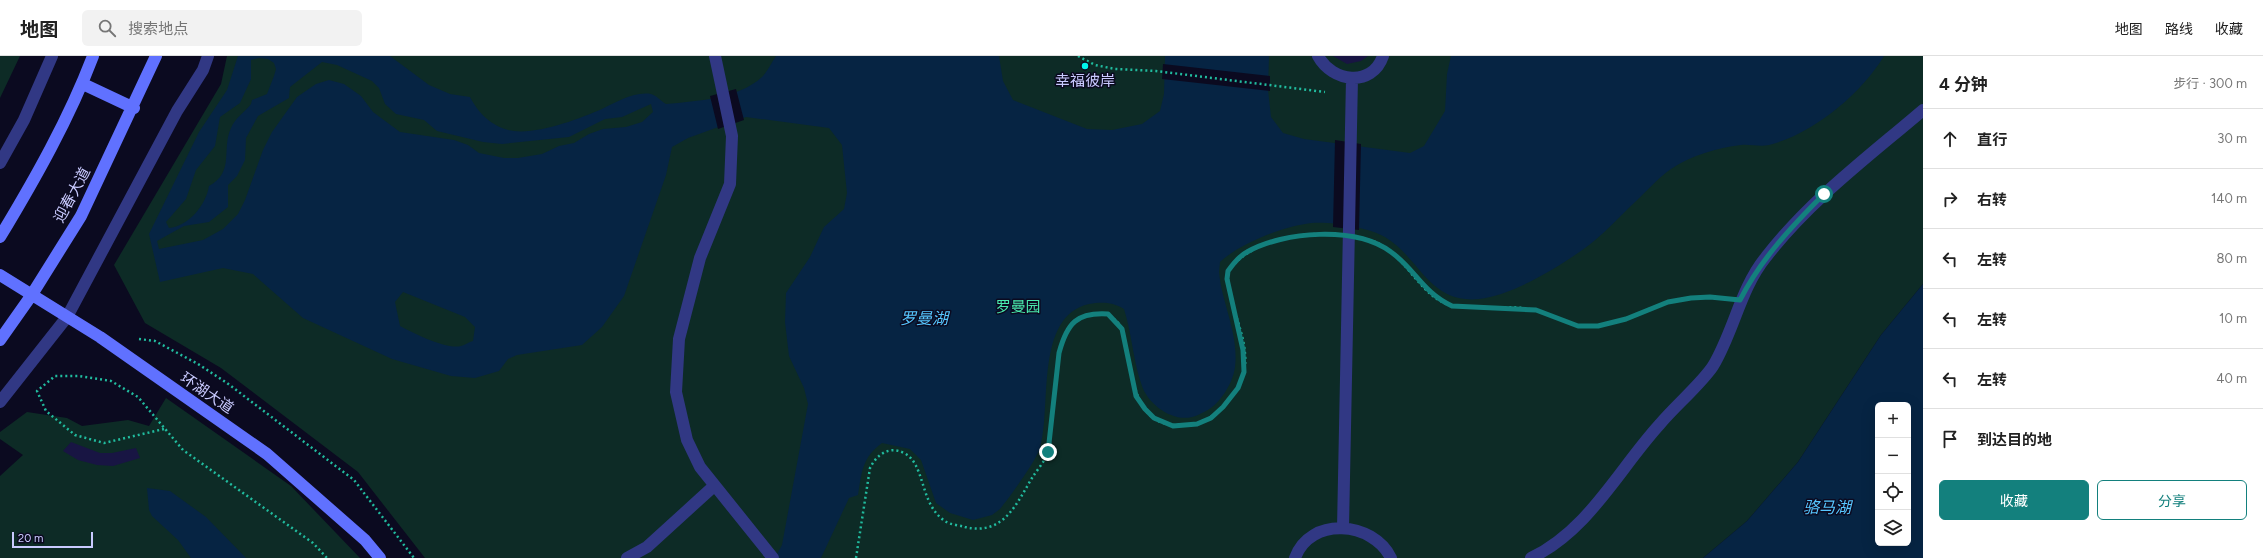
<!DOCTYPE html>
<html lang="zh">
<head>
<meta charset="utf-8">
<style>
  body { margin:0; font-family:Figtree,"Noto Sans SC",sans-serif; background:#f2f2f2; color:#222 }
  .controls { position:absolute; right:12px; bottom:12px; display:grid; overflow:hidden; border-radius:6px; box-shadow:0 4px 16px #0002 }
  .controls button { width:36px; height:36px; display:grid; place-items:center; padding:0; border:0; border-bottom:1px solid #e0e0e0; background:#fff; color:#222; font:20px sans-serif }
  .scale { position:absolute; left:12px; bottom:10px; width:81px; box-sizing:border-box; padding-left:4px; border:2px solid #c9caff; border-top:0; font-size:11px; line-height:14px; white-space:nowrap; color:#c9caff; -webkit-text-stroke:3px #0b0a20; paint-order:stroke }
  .stop { position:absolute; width:12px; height:12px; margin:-9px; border:3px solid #13807d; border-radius:50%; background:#fff }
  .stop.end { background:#13807d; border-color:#fff; box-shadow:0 1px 4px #0008 }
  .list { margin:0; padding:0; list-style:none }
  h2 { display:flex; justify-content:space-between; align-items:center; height:52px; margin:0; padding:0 16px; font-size:17px }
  h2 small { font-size:13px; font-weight:400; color:#767676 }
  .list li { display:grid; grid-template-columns:26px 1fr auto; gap:12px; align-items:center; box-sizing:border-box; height:60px; padding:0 16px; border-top:1px solid #e0e0e0 }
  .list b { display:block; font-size:15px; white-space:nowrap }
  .list em { font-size:13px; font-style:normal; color:#767676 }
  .actions { display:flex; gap:8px; padding:12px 16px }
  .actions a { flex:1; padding:9px 0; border:1px solid #13807d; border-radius:6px; text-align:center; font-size:14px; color:#13807d }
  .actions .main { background:#13807d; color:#fff }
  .icon { flex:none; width:22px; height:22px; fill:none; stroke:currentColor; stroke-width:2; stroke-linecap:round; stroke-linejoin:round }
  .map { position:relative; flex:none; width:1923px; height:502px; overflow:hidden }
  header { display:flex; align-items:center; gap:24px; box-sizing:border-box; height:56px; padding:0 20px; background:#fff; border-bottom:1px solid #e0e0e0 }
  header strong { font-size:19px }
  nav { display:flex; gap:22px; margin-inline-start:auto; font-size:14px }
  .search { width:280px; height:36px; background:#f2f2f2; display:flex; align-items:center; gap:10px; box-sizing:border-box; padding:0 14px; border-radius:6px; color:#767676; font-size:15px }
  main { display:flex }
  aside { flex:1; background:#fff }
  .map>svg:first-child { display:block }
  .green { fill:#0d2b26 }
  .water { fill:#062443; fill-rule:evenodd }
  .pier { fill:#0b0a20 }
  .building { fill:#181543 }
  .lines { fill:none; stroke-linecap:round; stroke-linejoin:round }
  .path { stroke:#21bb9e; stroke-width:2.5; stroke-dasharray:2 3; stroke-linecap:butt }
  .lane { stroke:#313884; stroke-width:12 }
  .secondary { stroke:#6071ff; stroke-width:12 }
  .route { stroke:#13807d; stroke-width:5 }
  .poi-dot { fill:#00f4ed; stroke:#0b0a20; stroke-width:1.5 }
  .labels { text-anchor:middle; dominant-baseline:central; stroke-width:3; stroke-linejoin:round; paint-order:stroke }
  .poi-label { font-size:15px; fill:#c9caff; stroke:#0b0a20 }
  .street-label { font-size:15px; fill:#c9caff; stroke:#0b0a20 }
  .park-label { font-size:15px; fill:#4aeaad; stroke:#0b0a20 }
  .water-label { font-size:16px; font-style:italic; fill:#57c7ff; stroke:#0b0a20 }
</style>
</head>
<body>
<header>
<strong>地图</strong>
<div class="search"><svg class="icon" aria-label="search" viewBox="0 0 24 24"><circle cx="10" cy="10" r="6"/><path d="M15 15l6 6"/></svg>搜索地点</div>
<nav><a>地图</a><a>路线</a><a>收藏</a></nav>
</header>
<main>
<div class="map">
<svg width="1923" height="502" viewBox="0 0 1923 502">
  <rect width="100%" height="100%" fill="#0b0a20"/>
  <!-- green -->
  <path class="green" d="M0 0H20L0 42Z
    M227 0H1923V228L1881 279 1798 406 1747 465 1703 502H425L358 416 221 312 145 267 114 209 221 28Z
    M166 342 291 430 360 502H0V420L23 399 0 383V376L27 356 67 362 82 370 128 364 149 370Z"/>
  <!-- water -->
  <path class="water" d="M238 0H390L429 29 450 38 470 41C478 57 494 73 514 75 539 78 579 63 602 53 616 46 635 35 651 38 656 39 662 46 666 48 697 45 738 43 762 21 767 16 772 6 776 0H999L1003 25 1013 44 1087 73 1112 74 1142 68 1160 55 1164 38 1165 0H1269L1268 34 1271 61 1283 77 1304 83 1410 97 1424 90 1445 55 1447 18 1451 0H1884C1861 38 1813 78 1769 89 1760 91 1750 88 1741 89 1717 92 1692 99 1671 113 1658 122 1646 136 1634 147 1618 162 1602 180 1585 192 1557 212 1513 239 1479 243 1429 248 1420 202 1385 181 1367 171 1325 164 1305 168 1279 172 1238 189 1220 206L1219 216C1222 248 1239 278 1235 311 1233 327 1220 348 1206 355 1201 357 1197 360 1192 361 1172 366 1148 348 1142 330 1133 305 1132 278 1124 253 1112 246 1102 246 1089 248 1034 260 1052 352 1040 392 1036 405 1009 442 1000 453L992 459 973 464 950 457 936 447 921 404 910 393 882 387C862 402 862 415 858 439L849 442 821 502H775L782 489 808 348 804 332 789 300 785 266 786 237 810 201 824 171 844 153 847 137 842 89 829 72 746 61 688 82 672 91 666 119 624 240 602 271 582 289 517 299 508 303 499 315 475 322 451 320 392 303 303 262 253 218 223 212 160 226 149 178 199 76 227 34ZM259 2 268 3 274 7 276 13 274 20 267 38 252 44 251 48C245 56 235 62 231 72 221 93 235 116 209 130 206 149 189 170 169 172L166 166 186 143 196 114 215 90 220 61 240 47 251 23V4ZM322 6 337 9 372 25 379 32 385 48 396 58 424 64 437 75 483 86 502 88 569 81 605 63 622 61 651 48 653 56 642 66 626 71 603 73 589 78 574 87 559 90 542 98 518 102H504L479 97 468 89 454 84 400 76 373 56 361 40 344 28 329 24 316 28 297 41 272 76 263 94 245 144 238 158 223 173 203 184 159 193 157 185 184 170 209 166 228 151V129L237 120 245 104 246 82 258 60 289 42 290 31ZM403 236 465 261 475 271 473 285C469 286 465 289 461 290 447 294 413 277 400 270L395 246Z
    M1923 228V502H1703L1747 465 1798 406 1881 279ZM1878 349H1908V487H1878Z
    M147 432 170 435 206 461 246 502H191L178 484 152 460 149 454Z"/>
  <!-- pier -->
  <path class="pier" d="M1163 8 1270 20V35L1162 23Z
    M736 33 744 64 718 73 710 40Z
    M1335 84 1361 88 1359 174 1333 171Z"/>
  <!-- building -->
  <path class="building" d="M1333 0H1368L1361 5 1347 8Z
    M71 386 100 397H112L136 392 140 402 113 410 97 409 78 404 63 395Z"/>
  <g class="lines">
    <!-- path -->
    <path class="path" d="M1078 0 1095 9 1115 13 1156 15 1325 36
      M1369 184C1405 193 1419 244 1454 250 1480 254 1509 248 1535 254 1559 260 1572 274 1599 270 1623 266 1644 254 1668 246 1685 241 1704 240 1722 242
      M139 283 155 285 198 308 227 327 354 424 414 502
      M164 373 104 387 75 379 46 355 37 335 55 320H79L111 325 138 341 183 394 313 487 327 502
      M856 502 870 412C876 400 888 389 904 397 926 408 919 448 945 465 950 469 959 469 965 471 1003 480 1016 449 1032 422 1037 414 1045 405 1048 397 1051 389 1050 378 1051 369 1054 345 1056 321 1059 297 1066 267 1077 256 1108 258 1114 263 1120 267 1122 274 1134 308 1128 372 1181 369 1196 369 1206 366 1217 356 1229 347 1241 331 1244 316 1251 282 1226 249 1228 215 1250 186 1293 177 1328 178"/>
    <!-- lane -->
    <path class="lane" d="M715 0 732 80 730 128 700 202 679 283 676 336 687 384 700 411 773 502
      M1318 0C1332 26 1372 32 1383 0
      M0 107 24 64 52 0
      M0 346 67 261 177 55 203 14 208 0
      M1343 472 1352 22
      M627 502 647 491 714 430
      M1295 502C1310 460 1373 465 1391 502
      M1531 502C1589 474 1618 414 1660 368 1674 351 1702 327 1713 310 1734 275 1740 233 1766 201 1810 144 1868 101 1923 54"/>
    <!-- secondary -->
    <path class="secondary" d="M83 28 134 52
      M0 181C35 123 69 63 93 0
      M0 219 100 281 267 398 365 484 380 502
      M0 284 31 240 81 160 156 0"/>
  </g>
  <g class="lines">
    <!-- route -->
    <path class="route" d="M1048 396 1059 297C1067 267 1077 256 1108 258L1122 273 1136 340 1145 353 1154 362 1173 370 1197 368 1211 362 1223 351 1238 332 1244 316 1243 294 1227 223 1228 215C1233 208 1239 200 1247 196 1284 175 1356 170 1391 196 1415 213 1422 236 1452 250L1536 254 1578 270H1598L1626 263 1668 246 1691 242 1710 241 1740 244C1761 203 1791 171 1824 138"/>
  </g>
  <!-- markers -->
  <circle class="poi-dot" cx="1085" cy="10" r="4"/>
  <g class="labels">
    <!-- poi labels -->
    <g class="poi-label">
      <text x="1085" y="25">幸福彼岸</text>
    </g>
    <!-- street labels -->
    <g class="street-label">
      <text transform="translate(72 139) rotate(-62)">迎春大道</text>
      <text transform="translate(207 337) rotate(34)">环湖大道</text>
    </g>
    <!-- park labels -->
    <g class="park-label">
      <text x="1018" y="251">罗曼园</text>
    </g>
    <!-- water labels -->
    <g class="water-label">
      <text x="924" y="262">罗曼湖</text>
      <text x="1827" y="451">骆马湖</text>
    </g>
  </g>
</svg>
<div class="controls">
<button>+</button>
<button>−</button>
<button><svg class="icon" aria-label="locate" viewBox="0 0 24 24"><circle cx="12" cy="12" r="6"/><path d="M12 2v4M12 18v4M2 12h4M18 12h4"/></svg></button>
<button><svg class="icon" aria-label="layers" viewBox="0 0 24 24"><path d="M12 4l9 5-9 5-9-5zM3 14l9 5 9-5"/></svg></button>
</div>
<div class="scale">20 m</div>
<div class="stop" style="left:1824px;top:138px"></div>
<div class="stop end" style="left:1048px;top:396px"></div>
</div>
<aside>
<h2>4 分钟<small>步行 · 300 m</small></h2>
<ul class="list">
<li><svg class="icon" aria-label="ahead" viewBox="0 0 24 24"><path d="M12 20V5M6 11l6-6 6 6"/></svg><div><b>直行</b></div><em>30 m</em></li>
<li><svg class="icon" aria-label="right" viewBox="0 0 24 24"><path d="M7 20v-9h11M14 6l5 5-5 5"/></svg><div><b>右转</b></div><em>140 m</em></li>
<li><svg class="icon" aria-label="left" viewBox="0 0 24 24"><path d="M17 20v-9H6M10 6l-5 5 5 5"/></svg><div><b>左转</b></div><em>80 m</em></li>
<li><svg class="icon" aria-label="left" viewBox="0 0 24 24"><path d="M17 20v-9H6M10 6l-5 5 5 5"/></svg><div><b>左转</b></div><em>10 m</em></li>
<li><svg class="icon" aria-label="left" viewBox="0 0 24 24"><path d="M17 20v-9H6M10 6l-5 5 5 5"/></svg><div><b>左转</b></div><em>40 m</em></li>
<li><svg class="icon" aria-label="arrive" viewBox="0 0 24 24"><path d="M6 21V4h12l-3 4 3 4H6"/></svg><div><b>到达目的地</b></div></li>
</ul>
<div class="actions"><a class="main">收藏</a><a>分享</a></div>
</aside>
</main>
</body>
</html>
